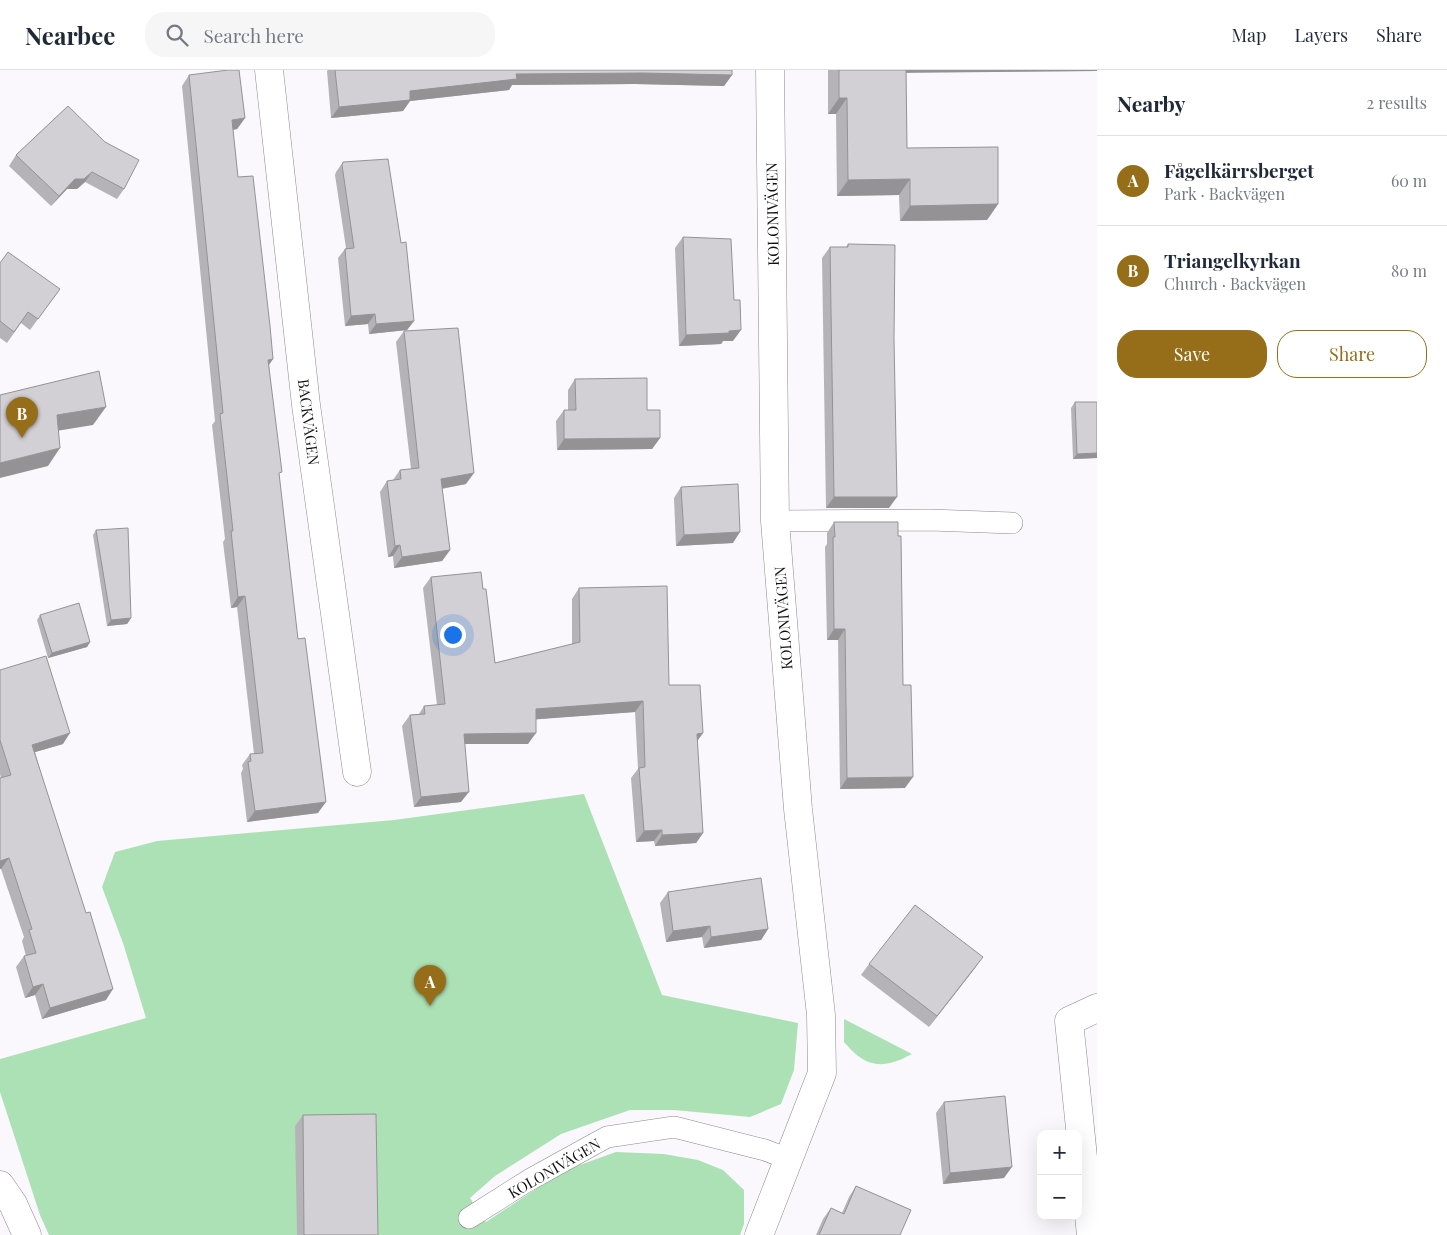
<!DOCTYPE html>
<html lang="en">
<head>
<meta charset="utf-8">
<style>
  body { margin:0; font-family:"Playfair Display",serif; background:#f6f6f7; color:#1f2937 }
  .controls { position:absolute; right:15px; bottom:15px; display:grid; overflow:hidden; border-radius:10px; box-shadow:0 5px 20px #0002 }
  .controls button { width:45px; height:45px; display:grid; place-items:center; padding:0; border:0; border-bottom:1px solid #e0e1e3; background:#fff; color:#1f2937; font:25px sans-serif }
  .you { position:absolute; left:452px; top:564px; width:18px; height:18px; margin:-12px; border:4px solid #fff; border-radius:50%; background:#1a73e8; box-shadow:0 0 0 8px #1a73e833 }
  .badge { display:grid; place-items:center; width:32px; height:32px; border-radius:50%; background:#966e19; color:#fff; font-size:16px; font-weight:700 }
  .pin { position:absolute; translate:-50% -41px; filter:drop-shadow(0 1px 2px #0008) }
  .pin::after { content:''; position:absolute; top:26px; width:18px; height:15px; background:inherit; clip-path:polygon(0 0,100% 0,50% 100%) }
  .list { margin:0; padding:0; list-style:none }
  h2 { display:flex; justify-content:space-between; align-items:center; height:65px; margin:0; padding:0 20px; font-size:21px }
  h2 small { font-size:16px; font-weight:400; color:#747a83 }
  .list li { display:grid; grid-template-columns:32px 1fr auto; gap:15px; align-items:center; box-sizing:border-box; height:90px; padding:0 20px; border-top:1px solid #e0e1e3 }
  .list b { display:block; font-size:19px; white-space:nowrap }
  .list p { margin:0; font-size:16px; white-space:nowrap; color:#747a83 }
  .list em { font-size:16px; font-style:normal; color:#747a83 }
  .actions { display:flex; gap:10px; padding:15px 20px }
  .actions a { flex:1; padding:11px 0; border:1px solid #966e19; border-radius:20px; text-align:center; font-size:18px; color:#966e19 }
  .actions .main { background:#966e19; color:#fff }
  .icon { flex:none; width:28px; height:28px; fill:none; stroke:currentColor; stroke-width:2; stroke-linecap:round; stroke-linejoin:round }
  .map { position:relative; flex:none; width:1097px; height:1165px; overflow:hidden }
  header { display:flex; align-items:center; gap:30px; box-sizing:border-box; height:70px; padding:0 25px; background:#fff; border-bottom:1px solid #e0e1e3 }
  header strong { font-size:24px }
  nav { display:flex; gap:28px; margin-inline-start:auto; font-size:18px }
  .search { width:350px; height:45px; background:#f6f6f7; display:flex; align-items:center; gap:12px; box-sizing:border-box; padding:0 18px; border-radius:20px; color:#747a83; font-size:19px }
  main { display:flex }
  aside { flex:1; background:#fff }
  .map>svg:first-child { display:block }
  .green { fill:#ace1b5 }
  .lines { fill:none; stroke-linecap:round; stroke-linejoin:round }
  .lane-casing { stroke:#8c898e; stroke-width:22 }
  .street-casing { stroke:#8c898e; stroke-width:29 }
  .lane { stroke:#fff; stroke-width:21 }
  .street { stroke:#fff; stroke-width:28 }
  .wall { fill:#b5b3b7 }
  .shaded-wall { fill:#949295 }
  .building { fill:#d3d0d5; stroke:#949295 }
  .labels { text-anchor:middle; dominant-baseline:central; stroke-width:5; stroke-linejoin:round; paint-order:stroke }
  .street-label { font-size:15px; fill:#121012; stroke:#fff }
</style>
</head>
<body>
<header>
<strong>Nearbee</strong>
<div class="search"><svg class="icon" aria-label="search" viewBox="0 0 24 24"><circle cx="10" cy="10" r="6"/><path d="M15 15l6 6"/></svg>Search here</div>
<nav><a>Map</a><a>Layers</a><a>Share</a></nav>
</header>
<main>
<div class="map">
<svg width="1097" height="1165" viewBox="0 0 1097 1165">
  <rect width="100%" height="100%" fill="#fbf8fd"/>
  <!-- green -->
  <path class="green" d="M584 724 662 925 798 953 794 1000 781 1034 750 1047 674 1040H630L561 1064 495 1106 470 1128 486 1152 563 1101 616 1082 664 1084 698 1090 723 1100 744 1120V1154L740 1165H49L40 1145 0 1022V989L146 948 123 873 102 817 115 782 157 771 394 750Z
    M844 949 912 984C882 1000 866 998 844 972Z"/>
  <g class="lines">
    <defs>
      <path id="lane" d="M775 451 930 450 1012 453
        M469 1148 529 1110 607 1067 674 1057 765 1080 788 1089"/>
      <path id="street" d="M269 0 306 335 357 702
        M0 1115 13 1134 27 1165
        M759 1165 822 1003 821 945 798 739 775 451 770 0
        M1091 1165 1069 951 1097 938"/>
    </defs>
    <!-- lane casing -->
    <use href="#lane" class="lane-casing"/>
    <!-- street casing -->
    <use href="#street" class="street-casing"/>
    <!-- lane -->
    <use href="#lane" class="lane"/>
    <!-- street -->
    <use href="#street" class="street"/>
  </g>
  <!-- wall -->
  <path class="wall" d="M328 0H732V5L724 16 635 14 512 15 509 20 410 31 403 41 331 48 327 1Z
    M828 0H1097V1L906 2 907 78 998 134 987 150 900 151 899 125 837 126 836 44H828Z
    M189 5 245 48 237 59 233 60 238 107 273 289 269 295 279 406 318 743 247 752 241 703 243 699 242 695 250 684H254L237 537 231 538 223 472 225 469 212 355 215 351 182 16Z
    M68 36 124 119 117 129 85 112 77 119H67L51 136 9 96 16 85Z
    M343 92 414 251 407 260 369 264 368 254 345 256 338 188 345 179 346 178 335 105 336 102Z
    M683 167 733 271H723L721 274 679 276 675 178Z
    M848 174 889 438H826L822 188 830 177H846Z
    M0 193 60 219 30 260 21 253 7 273 0 268Z
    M404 261 466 414 442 419 450 480 442 491 394 498 393 486 388 487 380 422 387 411 393 410 400 400 411 399 396 272Z
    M575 309 647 340 660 368 652 379 557 380 556 351 564 340H568V320Z
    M1075 332 1097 388 1073 389 1071 338Z
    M681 417 733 473 676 476 674 428Z
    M834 452 905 718 840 719 838 570H827L825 477 827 474V463Z
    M96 460 131 548 127 554 107 556 93 465Z
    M431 507 483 519 495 593 572 574V529L579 518 669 615 703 663 697 671 703 763 696 773 655 776 654 771 636 772 631 708 638 699 635 642 536 649 528 674H465L461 732 414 737 402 656 410 645 419 644 424 636 437 635 423 518Z
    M40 545 90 572 87 577 48 588 37 550Z
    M0 600 63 674 35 682 106 930 42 949 35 925 25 928 16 897 24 886H26L22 871 24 867 1 799V708L0 704Z
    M668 822 768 859 761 870 704 878 702 867 666 872 660 833Z
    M869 894 975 898 929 957 861 905Z
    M944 1032 1004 1108 943 1114 936 1043Z
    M303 1045 378 1165H297L295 1056Z
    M856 1116 900 1165H816L823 1149 831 1138 842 1143 849 1127Z"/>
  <!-- shaded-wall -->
  <path class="shaded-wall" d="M897 0H1097V1L895 3Z
    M643 3 732 5 724 16 635 14 512 15 509 20 410 31 403 41 331 48 339 37 410 21 516 4Z
    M839 28H847L836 44H828Z
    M245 48 237 59 224 61 232 50Z
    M92 102 85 112 77 119H67L51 136 59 126 75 109Z
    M910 109 899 125 837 126 848 110Z
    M998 134 987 150 900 151 910 136Z
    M375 244 368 254 345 256 351 246Z
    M414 251 407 260 369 264 376 254Z
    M741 260 733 271H723L721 274 679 276 686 265Z
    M273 289 265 300 268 290Z
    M106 337 93 355 44 363 57 345Z
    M660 368 652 379 557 380 564 369Z
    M60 378 48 396 0 408V393Z
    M1097 383V388L1073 389 1077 384Z
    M474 403 466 414 433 420 441 409Z
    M834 427H897L889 438H826Z
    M740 462 733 473 676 476 684 465Z
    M400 475 393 486 388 487 395 476Z
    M450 480 442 491 394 498 402 487Z
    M245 526 237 537 231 538 238 527Z
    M131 548 127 554 107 556 111 550Z
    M834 559H845L838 570H827Z
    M90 572 87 577 48 588 52 583Z
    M643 631 635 642 528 650 536 639Z
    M70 663 63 674 25 685 32 675Z
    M536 663 528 674H457L464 664Z
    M703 663 695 674 697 664Z
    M913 707 905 718 840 719 847 708Z
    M469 722 461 732 414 737 421 727Z
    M326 732 318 743 247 752 255 741Z
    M662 760 654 771 636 772 644 761Z
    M703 763 696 773 655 776 662 765Z
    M9 788 1 799H0V791Z
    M710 856 702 867 666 872 673 861Z
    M768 859 761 870 704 878 711 867Z
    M983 887 975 898 929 957 937 946Z
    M43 914 35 925 25 928 33 917Z
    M113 919 106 930 42 949 50 938Z
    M1012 1097 1004 1108 943 1114 950 1103Z"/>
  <!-- building -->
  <path class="building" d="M228 0H239L245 48 232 50 238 107 253 106 270 256 273 289 268 290 282 402 279 403 298 569 305 568 326 732 255 741 248 692 251 691 250 684 263 683 245 526 238 527 231 461H233L220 344 223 343 189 5Z
    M335 0H732V5L643 3 516 4 517 9 410 21V30L339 37Z
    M839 0H906L907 78 998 77V134L910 136V109L848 110 847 28H839Z
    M68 36 105 72 139 90 124 119 92 102 84 109H75L59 126 16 85Z
    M388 89 401 173 406 172 414 251 376 254 375 244 351 246 345 179 354 178 342 95 343 92Z
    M683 167 731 169 734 230H740L741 260 729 261V263L686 265Z
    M848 174 895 175 894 269 897 427H834L830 177H848Z
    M8 182 60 219 38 249 28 242 14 262 0 251V193Z
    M458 258 474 403 441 409 450 480 402 487 400 475 395 476 387 411 401 409 400 400 419 398 404 261Z
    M99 301 106 337 57 345 60 378 0 393V325Z
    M647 308V340H660V368L564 369V340H576L575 309Z
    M1075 332H1097V383L1077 384Z
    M738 414 740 462 684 465 681 417Z
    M834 452H898V466H901L903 615H911L913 707 847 708 845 559H834L833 467H835Z
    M128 458 131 548 111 550 96 460Z
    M481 502 483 519H486L495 593 580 572 579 518 667 516 669 615H700L703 663 697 664 703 763 662 765V760L644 761 639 698 645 697 643 631 536 639V663L464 664 469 722 421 727 410 645 425 644 424 636 445 634 431 507Z
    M79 533 90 572 52 583 40 545Z
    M46 586 70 663 32 675 86 843 90 842 113 919 50 938 43 914 33 917 24 886 36 883 29 860 32 859 9 788 0 791V708L11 705 0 670V600Z
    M761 808 768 859 711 867 710 856 673 861 668 822Z
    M915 835 983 887 937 946 869 894Z
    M1005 1026 1012 1097 950 1103 944 1032Z
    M376 1044 378 1165H304L303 1045Z
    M856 1116 911 1140 900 1165H819L831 1138 844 1144Z"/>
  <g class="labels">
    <!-- street labels -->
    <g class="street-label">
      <text transform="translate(772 144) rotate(-91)">KOLONIVÄGEN</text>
      <text transform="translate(309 352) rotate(83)">BACKVÄGEN</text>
      <text transform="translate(783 548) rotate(-94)">KOLONIVÄGEN</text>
      <text transform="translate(554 1098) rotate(-30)">KOLONIVÄGEN</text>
    </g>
  </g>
</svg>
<div class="controls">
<button>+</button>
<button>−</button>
</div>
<div class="you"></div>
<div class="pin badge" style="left:430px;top:936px">A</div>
<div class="pin badge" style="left:22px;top:368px">B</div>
</div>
<aside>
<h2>Nearby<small>2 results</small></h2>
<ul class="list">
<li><span class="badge">A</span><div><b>Fågelkärrsberget</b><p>Park · Backvägen</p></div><em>60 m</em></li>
<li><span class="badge">B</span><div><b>Triangelkyrkan</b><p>Church · Backvägen</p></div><em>80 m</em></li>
</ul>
<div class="actions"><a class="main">Save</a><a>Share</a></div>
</aside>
</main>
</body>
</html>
